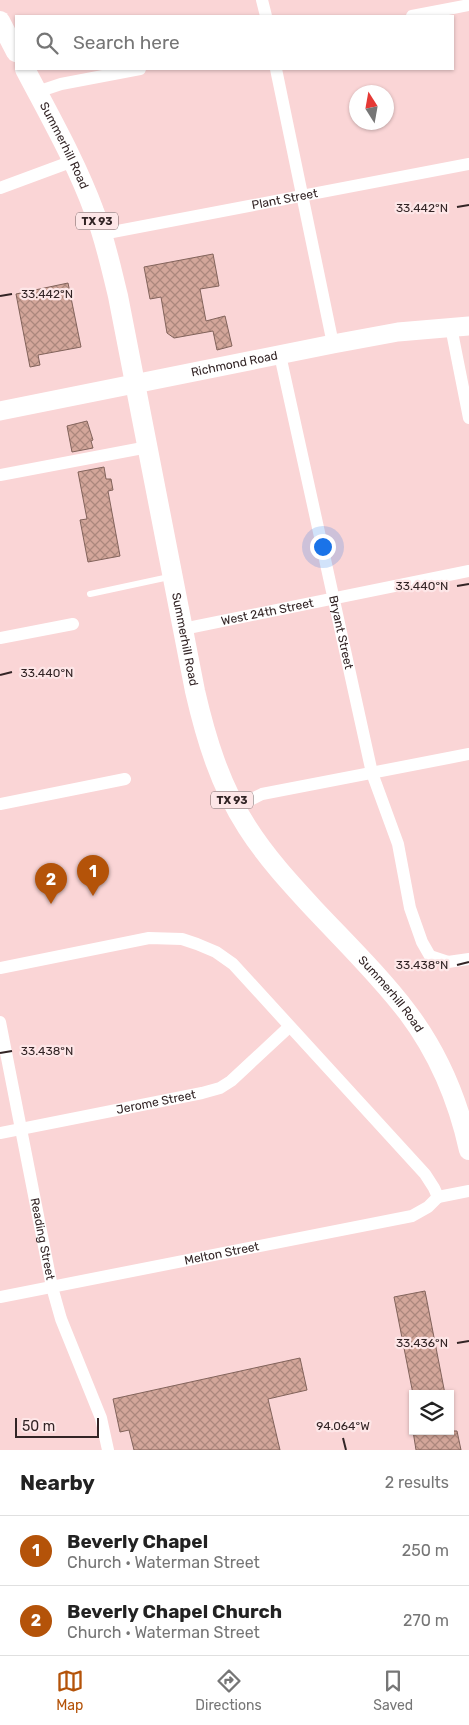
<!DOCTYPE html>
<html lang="en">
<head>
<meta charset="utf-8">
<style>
  body { margin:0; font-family:Rubik,sans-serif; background:#f6f6f6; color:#222 }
  .controls { position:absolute; right:15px; bottom:15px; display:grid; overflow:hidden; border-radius:0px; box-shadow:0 1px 4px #0004 }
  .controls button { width:45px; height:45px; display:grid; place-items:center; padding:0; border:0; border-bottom:1px solid #e0e0e0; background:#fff; color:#222; font:25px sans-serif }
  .compass { position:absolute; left:349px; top:85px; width:45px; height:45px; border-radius:50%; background:#fff; box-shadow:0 1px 4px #0004; rotate:349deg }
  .scale { position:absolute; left:15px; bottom:12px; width:84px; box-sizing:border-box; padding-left:5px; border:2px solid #322425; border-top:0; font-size:14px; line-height:18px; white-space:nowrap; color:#322425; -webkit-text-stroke:4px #fde6e7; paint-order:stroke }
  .you { position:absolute; left:322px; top:546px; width:18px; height:18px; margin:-12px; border:4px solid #fff; border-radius:50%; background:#1a73e8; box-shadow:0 0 0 8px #1a73e833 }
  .badge { display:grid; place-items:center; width:32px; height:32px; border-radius:50%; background:#b45309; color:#fff; font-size:16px; font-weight:700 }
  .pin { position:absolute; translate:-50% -41px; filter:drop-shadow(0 1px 2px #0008) }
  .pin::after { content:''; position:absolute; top:26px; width:18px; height:15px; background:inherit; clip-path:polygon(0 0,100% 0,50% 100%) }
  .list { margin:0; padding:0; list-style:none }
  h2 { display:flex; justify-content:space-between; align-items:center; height:65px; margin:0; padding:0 20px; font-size:21px }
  h2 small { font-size:16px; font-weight:400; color:#767676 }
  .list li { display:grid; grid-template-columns:32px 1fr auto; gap:15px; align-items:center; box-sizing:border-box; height:70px; padding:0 20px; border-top:1px solid #e0e0e0 }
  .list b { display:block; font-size:19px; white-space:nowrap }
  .list p { margin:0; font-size:16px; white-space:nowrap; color:#767676 }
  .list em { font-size:16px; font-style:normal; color:#767676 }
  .icon { flex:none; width:28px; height:28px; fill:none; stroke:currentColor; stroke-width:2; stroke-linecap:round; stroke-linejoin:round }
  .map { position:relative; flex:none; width:469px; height:1450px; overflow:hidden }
  .search { position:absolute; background:#fff; box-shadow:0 1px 4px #0004; left:15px; right:15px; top:15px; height:55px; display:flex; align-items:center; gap:12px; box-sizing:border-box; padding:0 18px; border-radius:0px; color:#767676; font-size:19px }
  .sheet { height:205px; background:#fff }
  nav { display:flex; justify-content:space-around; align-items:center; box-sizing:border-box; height:70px; border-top:1px solid #e0e0e0; background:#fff; font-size:14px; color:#767676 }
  nav a { display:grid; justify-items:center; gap:2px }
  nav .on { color:#b45309 }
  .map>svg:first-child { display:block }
  .building { fill:url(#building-cross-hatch); stroke:#82635b }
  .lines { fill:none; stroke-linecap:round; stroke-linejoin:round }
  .lane { stroke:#fff; stroke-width:6 }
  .street { stroke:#fff; stroke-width:12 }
  .secondary { stroke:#fff; stroke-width:19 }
  .primary { stroke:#fff; stroke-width:20 }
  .ticks { fill:none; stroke:#322425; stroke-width:2 }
  .labels { text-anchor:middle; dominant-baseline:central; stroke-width:4.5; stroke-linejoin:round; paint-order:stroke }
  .shield { fill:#fde6e7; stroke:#6f5e5f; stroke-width:1 }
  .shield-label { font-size:11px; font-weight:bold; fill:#322425 }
  .street-label { font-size:12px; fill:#322425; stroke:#fde6e7 }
  .ticks-label { font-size:12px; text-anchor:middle; fill:#322425; stroke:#fde6e7; stroke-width:4.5; stroke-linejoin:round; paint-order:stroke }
</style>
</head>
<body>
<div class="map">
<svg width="469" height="1450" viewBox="0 0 469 1450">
  <defs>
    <pattern id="building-cross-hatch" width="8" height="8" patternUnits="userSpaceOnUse" patternTransform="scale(1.25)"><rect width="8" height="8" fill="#d3a69a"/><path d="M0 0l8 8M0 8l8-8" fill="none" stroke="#ac877d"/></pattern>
  </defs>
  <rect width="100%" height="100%" fill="#fad5d6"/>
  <!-- building -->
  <path class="building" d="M213 254 219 286 200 289 206 321 225 316 232 346 217 350 213 331 174 338 167 333 161 297 150 299 144 267Z
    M68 283 81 347 38 355 40 365 30 367 16 294Z
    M87 421 93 440 91 441 93 448 72 452 67 426Z
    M104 467 106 479H111L113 490 108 491 120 556 88 562 80 520 87 519 78 472Z
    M425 1291 445 1394H413L394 1297Z
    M300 1358 307 1390 268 1399 280 1450H134L129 1430 120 1432 113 1399Z
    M413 1431H457L461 1450H416Z"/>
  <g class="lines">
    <!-- lane -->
    <path class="lane" d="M90 594 169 577"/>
    <!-- street -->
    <g class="street">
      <path d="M262 0 266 16"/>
      <path d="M412 16 469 5"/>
      <path d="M276 69 333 344"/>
      <path d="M37 92 61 84 140 69"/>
      <path d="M0 188 73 161"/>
      <path id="s1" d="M102 234 469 164"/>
      <path d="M451 327 469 418"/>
      <path id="s2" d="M280 355 372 773 398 844 410 908 422 942 430 956 448 962 469 959"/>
      <path d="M0 475 148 447"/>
      <path id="s3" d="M183 629 469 571"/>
      <path d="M0 638 73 624"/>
      <path d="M0 804 125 779"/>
      <path d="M236 807 262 794 469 754"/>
      <path d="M0 968 149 938 182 939 197 944 216 952 233 964 425 1174 434 1188 438 1197"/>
      <path id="s4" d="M0 1022 52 1287 61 1319 101 1418 108 1450"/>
      <path id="s5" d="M0 1133 202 1093 220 1088 231 1081 289 1027"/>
      <path d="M438 1197 469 1191"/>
      <path id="s6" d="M0 1297 412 1216 428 1207 438 1197"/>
    </g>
    <!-- secondary -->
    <path class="secondary" id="s7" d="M0 411 333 344 398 332 469 326"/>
    <!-- primary -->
    <g class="primary">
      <path d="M0 21 16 52"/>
      <path id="s8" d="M25 69C49 115 76 162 94 211 105 238 111 268 118 296L195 691C206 739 220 785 247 827 266 857 290 883 314 909 346 943 380 976 408 1013 438 1053 458 1100 469 1150"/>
    </g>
  </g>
  <!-- ticks -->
  <path class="ticks" d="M457 207 469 205M0 296 12 294M457 586 469 584M0 675 12 672M457 965 469 962M0 1053 12 1051M457 1343 469 1341M343 1438 346 1450"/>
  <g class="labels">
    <!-- shield labels -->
    <g class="shield">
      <rect x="76" y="212.5" width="42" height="17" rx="4"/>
      <rect x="211" y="791.5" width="42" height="17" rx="4"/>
    </g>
    <g class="shield-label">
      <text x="97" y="221">TX 93</text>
      <text x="232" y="800">TX 93</text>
    </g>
    <!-- street labels -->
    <g class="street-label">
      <text stroke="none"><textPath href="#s8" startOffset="86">Summerhill Road</textPath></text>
      <text stroke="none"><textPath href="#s1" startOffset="186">Plant Street</textPath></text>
      <text stroke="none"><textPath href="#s7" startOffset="239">Richmond Road</textPath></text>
      <text stroke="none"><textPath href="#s3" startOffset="86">West 24th Street</textPath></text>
      <text stroke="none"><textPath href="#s2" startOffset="284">Bryant Street</textPath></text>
      <text stroke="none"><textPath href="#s8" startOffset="596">Summerhill Road</textPath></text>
      <text stroke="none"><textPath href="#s8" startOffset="1016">Summerhill Road</textPath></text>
      <text stroke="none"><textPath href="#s5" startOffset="159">Jerome Street</textPath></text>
      <text stroke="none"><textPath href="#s4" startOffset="221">Reading Street</textPath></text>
      <text stroke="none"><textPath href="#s6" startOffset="226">Melton Street</textPath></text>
    </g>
  </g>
  <g class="ticks-label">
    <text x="422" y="212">33.442°N</text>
    <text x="47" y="298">33.442°N</text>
    <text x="422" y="590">33.440°N</text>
    <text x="47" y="677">33.440°N</text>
    <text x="422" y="969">33.438°N</text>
    <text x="47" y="1055">33.438°N</text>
    <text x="422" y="1347">33.436°N</text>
    <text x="343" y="1430">94.064°W</text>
  </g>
</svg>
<div class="controls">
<button><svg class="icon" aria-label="layers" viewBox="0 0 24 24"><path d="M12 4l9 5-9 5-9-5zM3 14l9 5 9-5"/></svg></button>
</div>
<svg class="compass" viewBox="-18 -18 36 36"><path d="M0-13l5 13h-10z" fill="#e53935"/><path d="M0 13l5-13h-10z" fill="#767676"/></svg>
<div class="scale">50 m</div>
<div class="you"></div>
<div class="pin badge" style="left:93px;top:896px">1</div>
<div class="pin badge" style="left:51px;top:904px">2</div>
<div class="search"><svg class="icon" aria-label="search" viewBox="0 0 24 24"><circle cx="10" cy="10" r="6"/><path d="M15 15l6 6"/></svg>Search here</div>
</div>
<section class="sheet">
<h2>Nearby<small>2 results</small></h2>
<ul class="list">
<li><span class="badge">1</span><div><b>Beverly Chapel</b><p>Church · Waterman Street</p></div><em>250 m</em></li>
<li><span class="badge">2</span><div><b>Beverly Chapel Church</b><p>Church · Waterman Street</p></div><em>270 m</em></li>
</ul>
</section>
<nav>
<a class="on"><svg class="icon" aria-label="map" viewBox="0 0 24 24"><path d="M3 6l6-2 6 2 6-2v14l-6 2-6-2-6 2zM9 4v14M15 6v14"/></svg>Map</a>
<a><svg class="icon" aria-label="directions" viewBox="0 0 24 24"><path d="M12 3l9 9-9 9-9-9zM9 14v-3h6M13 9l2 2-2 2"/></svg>Directions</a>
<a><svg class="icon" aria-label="saved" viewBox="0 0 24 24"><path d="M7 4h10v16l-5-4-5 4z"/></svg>Saved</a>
</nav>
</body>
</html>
